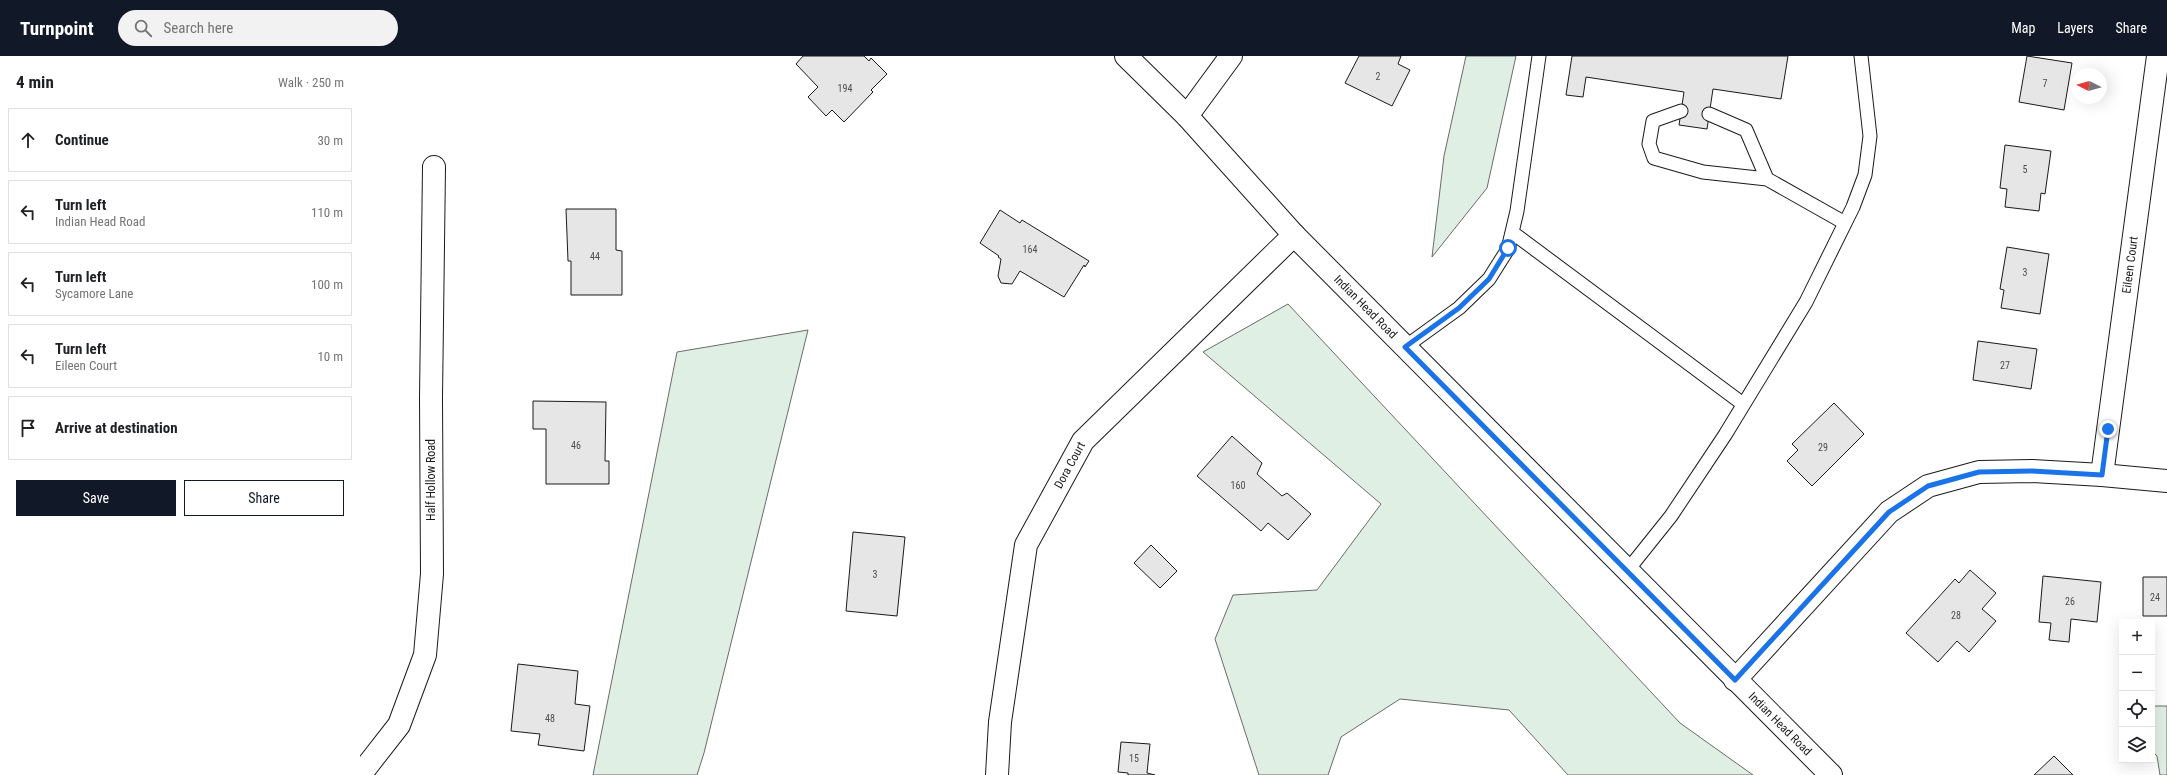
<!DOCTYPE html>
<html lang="en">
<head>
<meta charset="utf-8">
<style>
  body { margin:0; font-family:"Roboto Condensed",sans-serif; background:#f2f2f2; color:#202124 }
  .controls { position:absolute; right:12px; bottom:12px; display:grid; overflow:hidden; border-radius:0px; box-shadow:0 4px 16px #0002 }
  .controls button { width:36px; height:36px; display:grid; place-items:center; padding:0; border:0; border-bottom:1px solid #e0e0e0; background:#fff; color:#202124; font:20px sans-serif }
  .compass { position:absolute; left:1711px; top:12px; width:36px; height:36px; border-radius:50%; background:#fff; box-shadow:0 4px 16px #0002; rotate:276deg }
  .stop { position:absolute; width:12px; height:12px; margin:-9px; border:3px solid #1a73e8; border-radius:50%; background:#fff }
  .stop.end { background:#1a73e8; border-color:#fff; box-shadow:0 1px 4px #0008 }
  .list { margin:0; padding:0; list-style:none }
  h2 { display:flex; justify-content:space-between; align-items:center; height:52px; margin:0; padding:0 16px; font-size:17px }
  h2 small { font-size:13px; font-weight:400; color:#757577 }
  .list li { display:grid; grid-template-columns:26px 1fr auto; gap:12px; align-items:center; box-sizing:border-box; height:64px; margin:0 8px 8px; padding:0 8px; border:1px solid #e0e0e0; border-radius:0px }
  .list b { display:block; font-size:15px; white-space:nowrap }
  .list p { margin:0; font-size:13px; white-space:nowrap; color:#757577 }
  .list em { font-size:13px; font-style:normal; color:#757577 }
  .actions { display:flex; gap:8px; padding:12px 16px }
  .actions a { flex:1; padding:9px 0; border:1px solid #111827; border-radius:0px; text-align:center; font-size:14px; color:#111827 }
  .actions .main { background:#111827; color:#fff }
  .icon { flex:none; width:22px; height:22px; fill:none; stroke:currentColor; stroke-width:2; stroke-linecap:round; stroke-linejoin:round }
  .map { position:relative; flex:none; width:1807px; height:719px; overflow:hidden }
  header { display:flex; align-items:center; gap:24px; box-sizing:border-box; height:56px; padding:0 20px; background:#111827; color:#fff }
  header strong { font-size:19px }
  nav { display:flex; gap:22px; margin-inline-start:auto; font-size:14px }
  .search { width:280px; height:36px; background:#f2f2f2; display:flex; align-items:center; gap:10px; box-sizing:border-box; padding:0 14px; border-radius:22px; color:#757577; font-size:15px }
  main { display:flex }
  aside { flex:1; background:#fff }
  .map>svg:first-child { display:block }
  .green { fill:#e0efe3; stroke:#6a6a6a }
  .building { fill:#e6e6e6; stroke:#1a1a1a }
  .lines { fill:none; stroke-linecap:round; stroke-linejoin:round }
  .lane-casing { stroke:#1a1a1a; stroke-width:15 }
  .street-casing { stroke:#1a1a1a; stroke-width:24 }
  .secondary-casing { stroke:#1a1a1a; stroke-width:24 }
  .lane { stroke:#fff; stroke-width:13 }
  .street { stroke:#fff; stroke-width:22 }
  .secondary { stroke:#fff; stroke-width:22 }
  .route { stroke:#1a73e8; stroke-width:5 }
  .labels { text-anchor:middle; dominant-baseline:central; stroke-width:3; stroke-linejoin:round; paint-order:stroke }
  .number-label { font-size:10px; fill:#4d4d4d }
  .street-label { font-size:12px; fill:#1a1a1a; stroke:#fff }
</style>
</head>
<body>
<header>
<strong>Turnpoint</strong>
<div class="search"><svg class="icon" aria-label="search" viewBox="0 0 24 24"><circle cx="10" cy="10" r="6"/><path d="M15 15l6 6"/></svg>Search here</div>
<nav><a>Map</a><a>Layers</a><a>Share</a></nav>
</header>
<main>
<aside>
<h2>4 min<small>Walk · 250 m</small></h2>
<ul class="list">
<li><svg class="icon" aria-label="ahead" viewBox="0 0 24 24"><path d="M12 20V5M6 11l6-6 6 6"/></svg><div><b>Continue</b></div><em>30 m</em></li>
<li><svg class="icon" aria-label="left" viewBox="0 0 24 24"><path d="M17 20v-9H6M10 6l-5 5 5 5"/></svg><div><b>Turn left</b><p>Indian Head Road</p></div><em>110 m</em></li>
<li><svg class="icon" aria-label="left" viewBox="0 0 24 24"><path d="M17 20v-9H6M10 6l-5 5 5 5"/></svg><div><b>Turn left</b><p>Sycamore Lane</p></div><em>100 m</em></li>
<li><svg class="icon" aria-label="left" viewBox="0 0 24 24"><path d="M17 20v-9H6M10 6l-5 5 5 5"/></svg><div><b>Turn left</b><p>Eileen Court</p></div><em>10 m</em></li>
<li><svg class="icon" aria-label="arrive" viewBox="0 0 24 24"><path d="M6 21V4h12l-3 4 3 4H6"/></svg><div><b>Arrive at destination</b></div></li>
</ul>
<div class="actions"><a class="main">Save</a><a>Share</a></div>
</aside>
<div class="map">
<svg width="1807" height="719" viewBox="0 0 1807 719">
  <rect width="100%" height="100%" fill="#fff"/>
  <!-- green -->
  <path class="green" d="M1106 0H1156L1127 132 1072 201 1084 100Z
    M928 248 1320 667 1393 719H1208L1149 654 1040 643 981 681 968 719H899L855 583 873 539 957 534 1021 448 843 296Z
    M448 274 344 697 337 719H233L317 296Z
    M1792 650H1807V719H1800L1797 700 1792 695Z"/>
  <!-- building -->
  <path class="building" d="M443 0H504L509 5 511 2 527 18 511 34 513 36 484 66 472 54 466 60 448 41 458 31 436 8Z
    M999 0H1041L1038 8 1050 14 1032 50 985 27Z
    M1212 0H1428L1421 43 1353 33 1347 73 1319 69 1324 36 1226 21 1223 41 1206 39Z
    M1667 0 1712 7 1704 54 1659 46Z
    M1645 89 1691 95 1685 138 1681 137 1679 155 1645 151 1647 133 1640 132Z
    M206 153H256V194L262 195V239H211V205H208Z
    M640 154 660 167 662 164 729 205 725 211 724 209 704 241 660 215 652 228 641 227 638 220 641 203 638 201 639 200 620 187Z
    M1647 191 1689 198 1680 258 1641 252 1644 234 1640 233Z
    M1618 285 1677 293 1671 333 1613 324Z
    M173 345 246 346 245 405H249V428H186V373H173Z
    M1474 347 1504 378 1452 430 1427 405 1438 394 1432 388Z
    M872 380 902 407 897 418 922 440 927 437 951 458 928 484 908 467 901 475 837 420Z
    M493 476 545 481 537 560 486 555Z
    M791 489 817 515 800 532 774 507Z
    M1610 514 1636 537 1622 553 1636 565 1609 596 1597 585 1578 606 1546 577 1595 523 1599 527Z
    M1683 520 1741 526 1737 566 1711 563 1709 586 1689 584 1691 567 1679 566Z
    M1783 521H1807V560H1783Z
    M158 608 218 615 215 648 230 650 224 695 178 689 180 678 151 675Z
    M761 686 790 688 787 717 795 719H768V717L758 716Z
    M1694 700 1713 719H1674Z"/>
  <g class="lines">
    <defs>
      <path id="lane" d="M1321 55 1293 65 1289 88 1294 102 1343 116 1407 123
        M1349 58 1386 74 1407 123 1485 167
        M1153 177 1383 348
        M1045 291 1099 252 1129 223 1148 193 1157 155 1179 0
        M1267 515 1311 460 1365 379 1446 246 1493 151 1505 119 1510 80 1501 0"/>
      <g id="street">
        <path d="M827 60 871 0"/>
        <path id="s1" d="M1742 419 1798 0"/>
        <path d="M1375 624 1529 456 1568 430 1619 416 1672 415 1742 419 1807 425"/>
        <path d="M0 719 39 669 65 599 72 518 71 342 74 111"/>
        <path id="s2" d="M637 719 640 666 666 489 723 385 934 179"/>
      </g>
      <g id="secondary">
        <path id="s3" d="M766 0 827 60 934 179 1471 719"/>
      </g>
    </defs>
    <!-- lane casing -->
    <use href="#lane" class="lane-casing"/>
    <!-- street casing -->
    <use href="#street" class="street-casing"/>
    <!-- secondary casing -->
    <use href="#secondary" class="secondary-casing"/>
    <!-- lane -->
    <use href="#lane" class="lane"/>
    <!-- street -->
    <use href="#street" class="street"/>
    <!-- secondary -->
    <use href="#secondary" class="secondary"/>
  </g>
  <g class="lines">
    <!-- route -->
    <path class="route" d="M1148 192 1129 223 1099 252 1045 291 1375 624 1529 456 1568 430 1619 416 1672 415 1742 419 1748 373"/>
  </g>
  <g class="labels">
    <!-- number labels -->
    <g class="number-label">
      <text x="1018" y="20">2</text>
      <text x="1685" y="27">7</text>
      <text x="485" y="32">194</text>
      <text x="1665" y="113">5</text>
      <text x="670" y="193">164</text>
      <text x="235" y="200">44</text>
      <text x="1665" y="216">3</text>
      <text x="1645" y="309">27</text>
      <text x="216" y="389">46</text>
      <text x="1463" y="391">29</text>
      <text x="878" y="429">160</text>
      <text x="515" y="518">3</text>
      <text x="1795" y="541">24</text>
      <text x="1710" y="545">26</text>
      <text x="1596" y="559">28</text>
      <text x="190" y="662">48</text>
      <text x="774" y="702">15</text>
    </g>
    <!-- street labels -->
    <g class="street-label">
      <text stroke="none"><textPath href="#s1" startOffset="212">Eileen Court</textPath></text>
      <text stroke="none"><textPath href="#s3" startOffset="347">Indian Head Road</textPath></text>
      <text stroke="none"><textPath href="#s2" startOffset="323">Dora Court</textPath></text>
      <text transform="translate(71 424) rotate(-90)">Half Hollow Road</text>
      <text stroke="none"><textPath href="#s3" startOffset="935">Indian Head Road</textPath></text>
    </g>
  </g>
</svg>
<div class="controls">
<button>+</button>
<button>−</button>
<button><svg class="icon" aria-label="locate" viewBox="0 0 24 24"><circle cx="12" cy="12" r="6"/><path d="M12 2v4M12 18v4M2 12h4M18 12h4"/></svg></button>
<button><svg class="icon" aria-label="layers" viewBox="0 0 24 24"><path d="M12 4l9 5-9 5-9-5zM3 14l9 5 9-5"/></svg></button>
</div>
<svg class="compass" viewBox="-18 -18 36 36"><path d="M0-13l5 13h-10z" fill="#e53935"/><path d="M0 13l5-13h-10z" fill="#757577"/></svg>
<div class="stop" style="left:1148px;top:192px"></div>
<div class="stop end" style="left:1748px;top:373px"></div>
</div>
</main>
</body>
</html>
